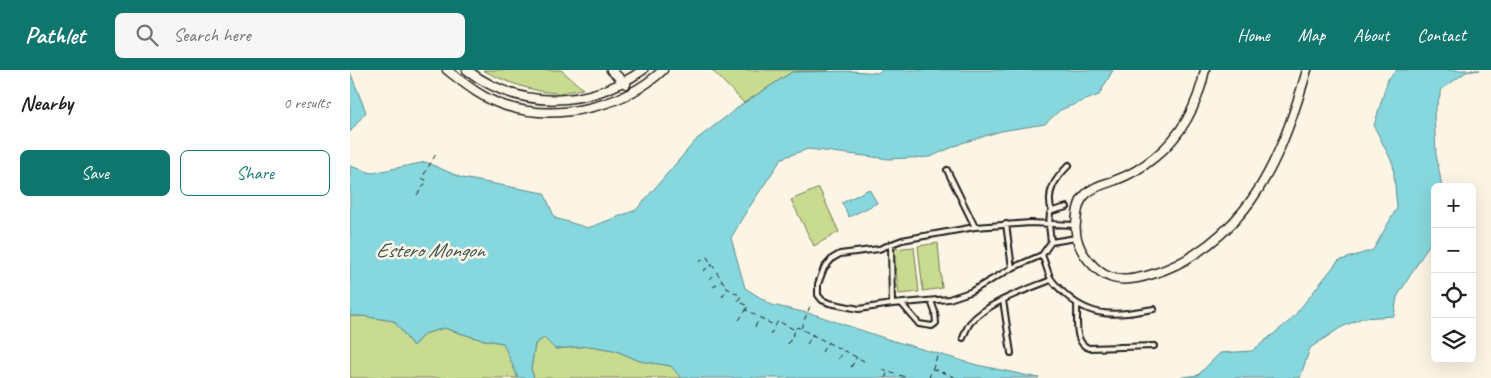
<!DOCTYPE html>
<html lang="en">
<head>
<meta charset="utf-8">
<style>
  body { margin:0; font-family:Caveat,sans-serif; background:#f6f6f6; color:#202124 }
  .controls { position:absolute; right:15px; bottom:15px; display:grid; overflow:hidden; border-radius:8px; box-shadow:0 5px 20px #0002 }
  .controls button { width:45px; height:45px; display:grid; place-items:center; padding:0; border:0; border-bottom:1px solid #e0e0e0; background:#fff; color:#202124; font:25px sans-serif }
  .list { margin:0; padding:0; list-style:none }
  h2 { display:flex; justify-content:space-between; align-items:center; height:65px; margin:0; padding:0 20px; font-size:21px }
  h2 small { font-size:16px; font-weight:400; color:#757577 }
  .actions { display:flex; gap:10px; padding:15px 20px }
  .actions a { flex:1; padding:11px 0; border:1px solid #0f766e; border-radius:8px; text-align:center; font-size:18px; color:#0f766e }
  .actions .main { background:#0f766e; color:#fff }
  .icon { flex:none; width:28px; height:28px; fill:none; stroke:currentColor; stroke-width:2; stroke-linecap:round; stroke-linejoin:round }
  .map { position:relative; flex:none; width:1141px; height:308px; overflow:hidden }
  header { display:flex; align-items:center; gap:30px; box-sizing:border-box; height:70px; padding:0 25px; background:#0f766e; color:#fff }
  header strong { font-size:24px }
  nav { display:flex; gap:28px; margin-inline-start:auto; font-size:18px }
  .search { width:350px; height:45px; background:#f6f6f6; display:flex; align-items:center; gap:12px; box-sizing:border-box; padding:0 18px; border-radius:8px; color:#757577; font-size:19px }
  main { display:flex }
  aside { flex:1; background:#fff }
  .map>svg:first-child { display:block }
  .green { fill:#c8db90; stroke:#727c56 }
  .water { fill:#87d8de; stroke:#5c8d90 }
  .lines { fill:none; stroke-linecap:round; stroke-linejoin:round }
  .service-casing { stroke:#1c1c1c; stroke-width:8 }
  .minor-casing { stroke:#1c1c1c; stroke-width:11 }
  .path { stroke:#1c1c1c; stroke-width:1; stroke-dasharray:5 4; stroke-linecap:butt }
  .service { stroke:#fcf5e5; stroke-width:4 }
  .minor { stroke:#fcf5e5; stroke-width:8 }
  .labels { text-anchor:middle; dominant-baseline:central; stroke-width:5; stroke-linejoin:round; paint-order:stroke }
  .water-label { font-size:21px; font-style:italic; fill:#3c5456; stroke:#fcf5e5 }
</style>
</head>
<body>
<header>
<strong>Pathlet</strong>
<div class="search"><svg class="icon" aria-label="search" viewBox="0 0 24 24"><circle cx="10" cy="10" r="6"/><path d="M15 15l6 6"/></svg>Search here</div>
<nav><a>Home</a><a>Map</a><a>About</a><a>Contact</a></nav>
</header>
<main>
<aside>
<h2>Nearby<small>0 results</small></h2>
<ul class="list">
</ul>
<div class="actions"><a class="main">Save</a><a>Share</a></div>
</aside>
<div class="map">
<svg width="1141" height="308" viewBox="0 0 1141 308">
  <rect width="100%" height="100%" fill="#fcf5e5"/>
  <filter id="ink" filterUnits="userSpaceOnUse"><feTurbulence type="fractalNoise" baseFrequency=".02" numOctaves="2"/><feDisplacementMap in="SourceGraphic" scale="10" xChannelSelector="R" yChannelSelector="G"/><feConvolveMatrix kernelMatrix="1 2 1 2 8 2 1 2 1" color-interpolation-filters="sRGB"/></filter>
  <g filter="url(#ink)">
    <!-- green -->
    <path class="green" d="M133 0H211L233 19C224 20 215 23 206 23 184 22 152 11 133 0Z
      M362 0H479L478 1 442 2 394 33Z
      M469 118 489 162 464 176 441 130Z
      M588 173 592 218 573 221 568 176Z
      M564 177 569 222 549 224 543 179Z
      M0 246H12L44 251 63 276 74 264 94 258 129 269 154 273 168 308H0Z
      M194 268 205 279 240 276 264 280 290 291 322 296 331 308H184L181 299 185 274Z"/>
    <!-- water -->
    <path class="water" d="M531 0H763L749 25 710 40 695 54 651 61 612 73 580 87 539 89 458 79 432 88 394 145 381 168 395 218 422 235 466 245 537 269 627 295 689 308H331L321 296 290 291 264 280 240 276 205 279 194 268 185 274 181 299 184 308H168L153 273 129 269 94 258 74 264 63 276 44 251 12 246H0V96L22 103 76 92 112 108 194 123 205 148 238 158 286 140 347 69 394 33 442 2 502 1 528 3Z
      M1047 0H1130L1116 2 1092 19 1084 44 1086 84 1092 117H1085V165L1047 227 1044 246 1012 248 990 258 960 278 950 308H826L848 305 870 283 902 281 941 250 988 191 1023 180 1047 138 1043 94 1024 56 1038 9Z
      M0 2 16 42 0 62Z
      M519 119 527 133 499 147 492 133Z"/>
    <g class="lines">
      <defs>
        <path id="service" d="M597 100 625 157
          M717 137 702 141 700 143 699 155 701 172 692 185 662 198 620 222 599 229 542 234 509 239 479 233 472 230 468 225V214L474 198 483 188 490 184 529 179 552 170 625 157 680 153 725 155
          M702 141C695 122 706 108 719 95
          M656 154 662 198
          M701 172 726 168
          M541 174 542 234
          M692 185C695 192 697 200 700 207 703 213 709 218 713 222 741 250 768 245 804 239
          M653 230 661 283
          M552 234 569 254 582 256 586 253 585 242 581 231
          M727 235C728 249 723 273 739 278L804 276
          M613 268C615 263 617 257 620 253 638 232 676 220 701 210"/>
        <path id="minor" d="M97 0C115 14 133 29 156 36 207 52 274 37 313 0
          M117 0C171 41 238 38 293 0
          M261 0 276 14
          M855 0C848 34 832 65 805 87 793 97 780 105 766 110 756 114 743 116 735 125 728 132 727 143 726 153 724 166 730 181 739 191 745 198 751 204 760 207 782 216 826 197 845 184 862 173 880 157 893 141 925 102 943 48 957 0"/>
      </defs>
      <!-- service casing -->
      <use href="#service" class="service-casing"/>
      <!-- minor casing -->
      <use href="#minor" class="minor-casing"/>
      <!-- path -->
      <path class="path" d="M67 125 77 111 72 108 86 84
        M349 192 357 187 377 218 391 226 388 231 398 236 396 240 425 256 428 251 445 260 447 257 514 291
        M353 201 362 195
        M359 209 367 204
        M363 217 372 211
        M372 227 377 219
        M389 250 396 240
        M405 257 409 249
        M451 258 461 234
        M420 265 425 257
        M438 274 445 261
        M457 274 463 264
        M472 282 478 272
        M488 289 493 281
        M501 297 507 287
        M583 299 608 308
        M532 300 559 308
        M535 308 538 302
        M579 308 588 284"/>
      <!-- service -->
      <use href="#service" class="service"/>
      <!-- minor -->
      <use href="#minor" class="minor"/>
    </g>
  </g>
  <g class="labels">
    <!-- water labels -->
    <g class="water-label">
      <text x="80" y="180">Estero Mongon</text>
    </g>
  </g>
</svg>
<div class="controls">
<button>+</button>
<button>−</button>
<button><svg class="icon" aria-label="locate" viewBox="0 0 24 24"><circle cx="12" cy="12" r="6"/><path d="M12 2v4M12 18v4M2 12h4M18 12h4"/></svg></button>
<button><svg class="icon" aria-label="layers" viewBox="0 0 24 24"><path d="M12 4l9 5-9 5-9-5zM3 14l9 5 9-5"/></svg></button>
</div>
</div>
</main>
</body>
</html>
